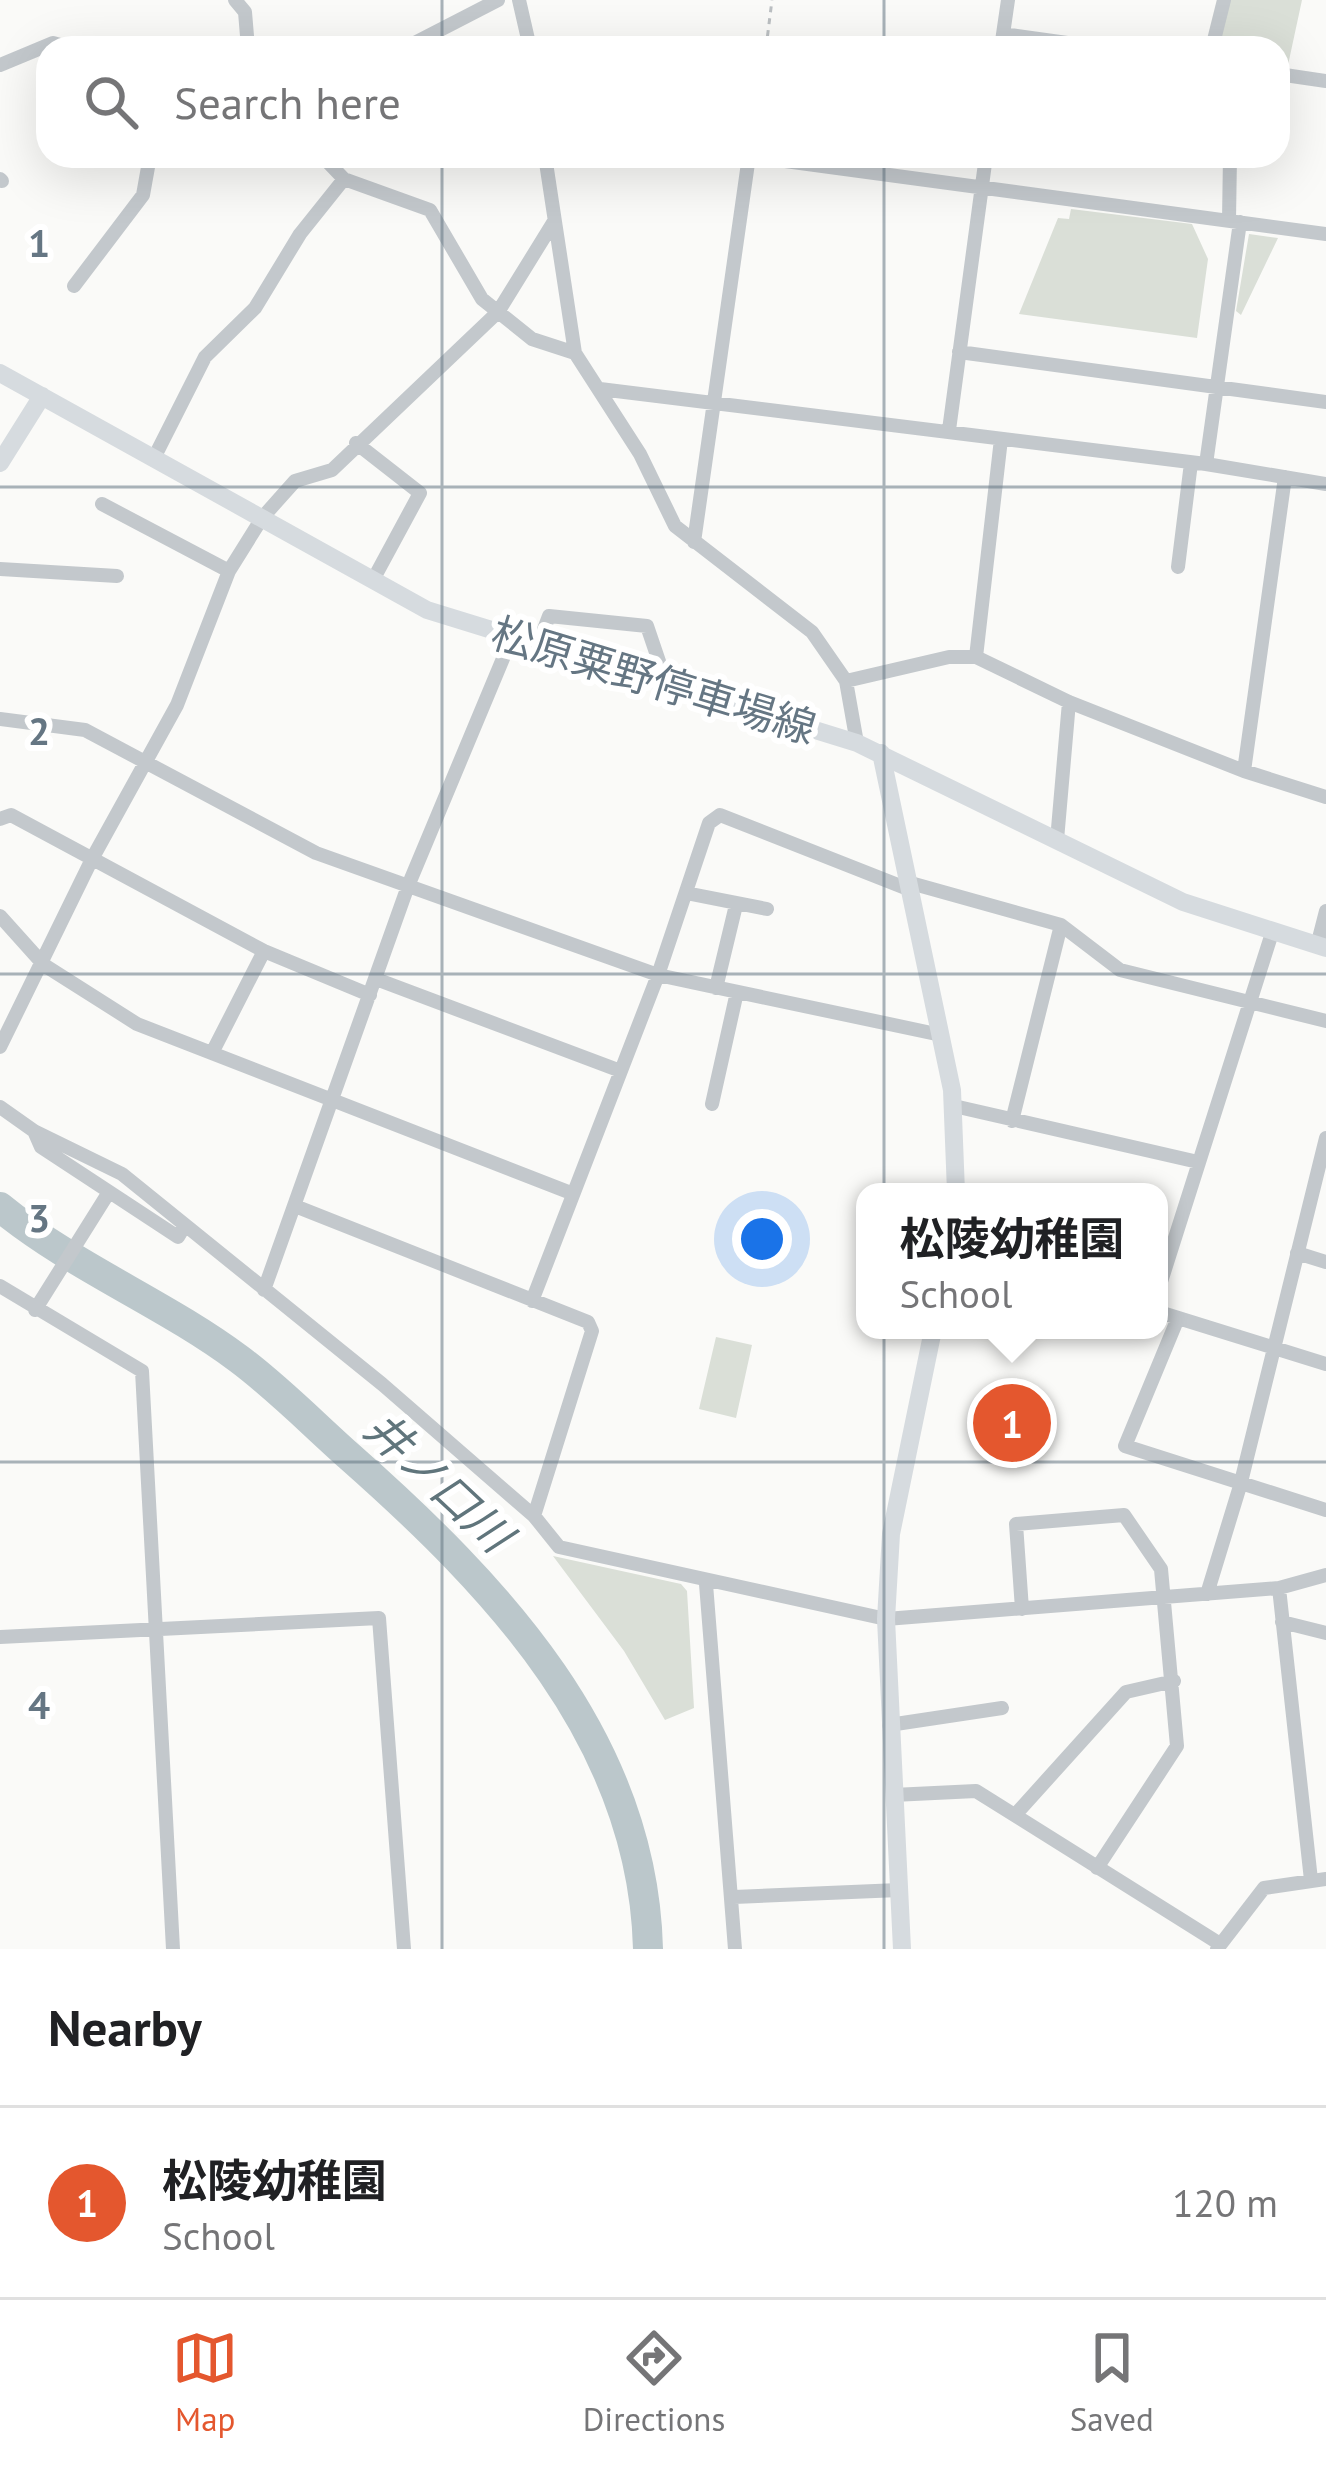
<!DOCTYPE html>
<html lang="en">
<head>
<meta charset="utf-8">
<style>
  body { margin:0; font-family:"PT Sans","Noto Sans JP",sans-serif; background:#f2f2f2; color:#202124 }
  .you { position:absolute; left:762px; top:1239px; width:42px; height:42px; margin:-30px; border:9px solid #fff; border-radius:50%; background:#1a73e8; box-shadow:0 0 0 18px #1a73e833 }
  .badge { display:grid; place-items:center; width:78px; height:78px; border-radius:50%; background:#e4572e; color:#fff; font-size:39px; font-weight:700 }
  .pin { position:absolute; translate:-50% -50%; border:6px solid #fff; box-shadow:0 3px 12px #0006 }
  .popup { position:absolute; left:856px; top:1183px; width:312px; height:156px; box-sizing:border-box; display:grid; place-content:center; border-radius:24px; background:#fff; filter:drop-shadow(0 3px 9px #0005); font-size:39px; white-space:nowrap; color:#757577 }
  .popup b { font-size:45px; color:#202124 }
  .popup::after { content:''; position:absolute; left:50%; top:100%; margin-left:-24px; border:24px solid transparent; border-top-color:#fff }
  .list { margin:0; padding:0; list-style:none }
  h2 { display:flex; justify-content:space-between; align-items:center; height:156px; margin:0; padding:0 48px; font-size:51px }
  h2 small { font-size:39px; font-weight:400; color:#757577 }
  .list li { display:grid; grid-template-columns:78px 1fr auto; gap:36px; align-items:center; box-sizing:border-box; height:192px; padding:0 48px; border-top:3px solid #e0e0e0 }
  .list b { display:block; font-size:45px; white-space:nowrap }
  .list p { margin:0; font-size:39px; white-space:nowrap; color:#757577 }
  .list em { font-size:39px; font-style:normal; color:#757577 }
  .icon { flex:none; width:66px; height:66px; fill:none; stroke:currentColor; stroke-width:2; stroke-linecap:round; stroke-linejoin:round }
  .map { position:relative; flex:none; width:1326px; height:1949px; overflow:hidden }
  .search { position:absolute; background:#fff; box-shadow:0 12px 48px #0002; left:36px; right:36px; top:36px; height:132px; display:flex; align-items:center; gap:30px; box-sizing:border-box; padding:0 42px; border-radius:36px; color:#757577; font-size:45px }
  .sheet { height:348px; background:#fff }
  nav { display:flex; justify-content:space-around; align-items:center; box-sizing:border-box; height:168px; border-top:3px solid #e0e0e0; background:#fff; font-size:33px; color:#757577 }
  nav a { display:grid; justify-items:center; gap:6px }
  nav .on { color:#e4572e }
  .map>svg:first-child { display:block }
  .green { fill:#dadfd7 }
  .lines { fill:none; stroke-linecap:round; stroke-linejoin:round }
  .river { stroke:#bbc7cb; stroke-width:30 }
  .path { stroke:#bbbfc2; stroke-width:3; stroke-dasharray:6 6; stroke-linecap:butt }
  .street { stroke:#c3c8cc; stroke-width:14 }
  .secondary { stroke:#d6dbdf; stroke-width:18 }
  .grid { fill:none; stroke:#657683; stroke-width:3; stroke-opacity:0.55 }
  .labels { text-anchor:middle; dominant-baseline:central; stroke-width:12; stroke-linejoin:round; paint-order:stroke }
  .street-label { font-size:42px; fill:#657683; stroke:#fff }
  .water-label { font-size:45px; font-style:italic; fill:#60757c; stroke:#fff }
  .grid-label { font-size:39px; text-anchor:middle; font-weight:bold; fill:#657683; stroke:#fff; stroke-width:12; stroke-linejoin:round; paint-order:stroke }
</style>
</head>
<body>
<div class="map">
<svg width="1326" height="1949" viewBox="0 0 1326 1949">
  <rect width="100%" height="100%" fill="#fafaf8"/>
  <!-- green -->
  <path class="green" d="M1227 0H1302L1288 65 1278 63V48H1219Z
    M1071 209 1192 224 1208 259 1197 338 1019 314 1058 218 1069 219Z
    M1249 234 1278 238 1241 315 1236 311Z
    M716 1337 752 1345 736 1418 699 1409Z
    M553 1556 681 1584 687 1591 694 1708 665 1720 624 1651Z"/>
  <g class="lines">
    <!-- river -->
    <path class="river" d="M0 1207C73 1267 164 1303 239 1359 278 1388 313 1424 349 1456 496 1586 643 1739 648 1949"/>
    <!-- path -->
    <path class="path" d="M766 48 772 0"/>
    <!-- street -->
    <path class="street" d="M235 0 245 12 248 48
      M519 0 530 48
      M1003 34 1103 48
      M405 48 498 0
      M1001 48 1008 0
      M1212 48 1224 0
      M0 65 53 43 71 48
      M1278 74 1326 81
      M322 156 344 179 430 210 482 299 532 339 575 353
      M545 156 575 353 640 454 675 526 812 632 846 681 857 743
      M748 156 1326 234
      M0 179 2 181
      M1229 220 1230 156
      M74 286 143 195 150 156
      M959 352 1326 402
      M600 389 1206 464 1326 484
      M949 430 986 156
      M356 443 420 493 373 580
      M155 456 205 357 255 308 300 234 344 179
      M1206 464 1240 222
      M102 504 229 571
      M694 542 749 156
      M1178 567 1191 463
      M0 569 117 576
      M538 645 549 616 647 626 666 682
      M976 657 1001 439
      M846 681 949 657H976L1069 702 1244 771 1326 797
      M0 719 85 730 316 853 658 975 941 1035
      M1244 771 1285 477
      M0 819 11 815 264 951 370 995
      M1057 840 1069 702
      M907 882 1061 925 1120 970 1326 1021
      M686 893 767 909
      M0 916 44 965 137 1024 571 1193
      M1317 946 1326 911
      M376 979 618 1070
      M716 988 736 905
      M0 1047 92 859 177 705 229 571 262 518 295 481 332 470 498 312 553 223
      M212 1053 264 951
      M712 1104 737 992
      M954 1106 1198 1162
      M0 1107 34 1131 122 1174 382 1384 534 1516 559 1547 886 1619 1279 1588 1326 1575
      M1012 1121 1061 925
      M34 1131 41 1147 178 1237 184 1227
      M295 1206 588 1322 592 1331 534 1516
      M1297 1253 1326 1262
      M0 1286 142 1371 173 1949
      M1159 1288 1272 933
      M264 1290 408 886 512 637
      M532 1301 658 975 709 823 720 815 908 889
      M35 1310 109 1192
      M1159 1312 1326 1364
      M1178 1318 1125 1446 1326 1510
      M706 1584 735 1949
      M1279 1588 1311 1880
      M1207 1594 1240 1486 1326 1138
      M1022 1609 1016 1524 1124 1515 1161 1569 1177 1746 1097 1868
      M1282 1622 1326 1633
      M0 1637 379 1618 404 1949
      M889 1725 1002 1708
      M893 1795 976 1791 1220 1944
      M1015 1815 1126 1692 1174 1681
      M734 1897 899 1890
      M1217 1949 1264 1888 1326 1879"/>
    <!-- secondary -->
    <path class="secondary" d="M0 373 427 610 857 743 1183 902 1326 948
      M0 463 42 396
      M881 753 952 1090 956 1192
      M902 1949 886 1619 891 1534 933 1330"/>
  </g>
  <!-- grid -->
  <path class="grid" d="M442 0V48M884 0V48M442 156V1949M884 156V1949M0 487H1326M0 974H1326M0 1462H1326"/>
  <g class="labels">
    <!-- street labels -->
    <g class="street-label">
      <text transform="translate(654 680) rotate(17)">松原粟野停車場線</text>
    </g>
    <!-- water labels -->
    <g class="water-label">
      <text transform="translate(439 1481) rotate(43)">井ノ口川</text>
    </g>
  </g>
  <g class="grid-label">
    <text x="39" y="257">1</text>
    <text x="39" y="745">2</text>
    <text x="39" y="1232">3</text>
    <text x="39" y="1719">4</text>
  </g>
</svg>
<div class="you"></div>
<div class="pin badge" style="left:1012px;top:1423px">1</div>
<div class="popup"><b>松陵幼稚園</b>School</div>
<div class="search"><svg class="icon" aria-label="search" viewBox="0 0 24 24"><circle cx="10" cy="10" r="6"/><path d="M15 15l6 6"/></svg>Search here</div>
</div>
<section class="sheet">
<h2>Nearby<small></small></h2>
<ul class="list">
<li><span class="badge">1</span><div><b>松陵幼稚園</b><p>School</p></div><em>120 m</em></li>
</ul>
</section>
<nav>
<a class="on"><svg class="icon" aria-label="map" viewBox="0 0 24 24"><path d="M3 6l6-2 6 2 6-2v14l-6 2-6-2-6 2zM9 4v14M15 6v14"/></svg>Map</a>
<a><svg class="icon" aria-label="directions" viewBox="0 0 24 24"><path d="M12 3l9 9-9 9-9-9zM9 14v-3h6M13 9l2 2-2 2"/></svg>Directions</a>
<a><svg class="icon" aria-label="saved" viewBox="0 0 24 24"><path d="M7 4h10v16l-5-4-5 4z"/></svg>Saved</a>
</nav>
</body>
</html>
